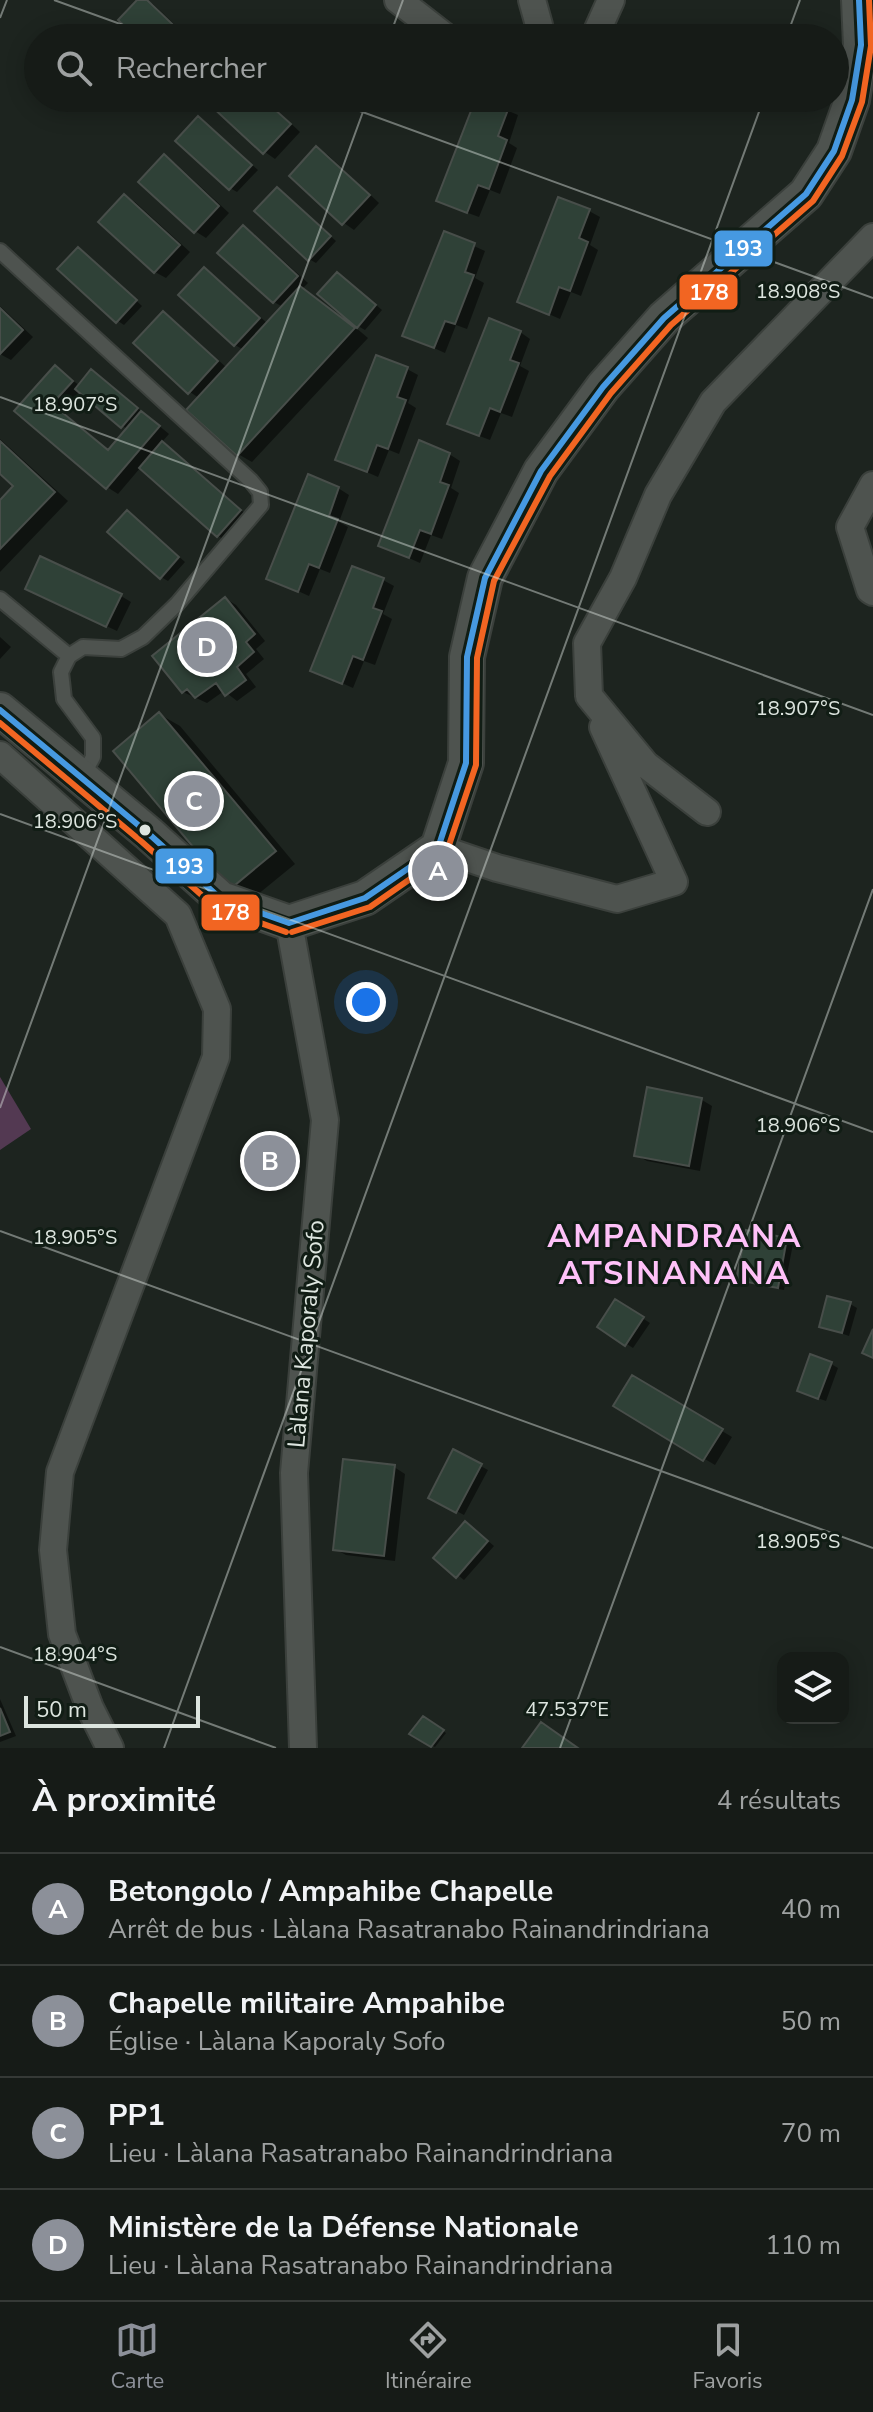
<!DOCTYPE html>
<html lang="fr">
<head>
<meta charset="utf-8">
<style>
  body { margin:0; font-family:"Nunito Sans",sans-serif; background:#1f2420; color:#f1f3f6 }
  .controls { position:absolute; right:24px; bottom:24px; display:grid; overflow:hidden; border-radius:16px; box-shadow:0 4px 20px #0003 }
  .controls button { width:72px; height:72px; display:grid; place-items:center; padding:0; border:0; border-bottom:2px solid #353936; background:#161b17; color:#f1f3f6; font:40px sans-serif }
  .scale { position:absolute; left:24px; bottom:20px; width:176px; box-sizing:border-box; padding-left:8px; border:4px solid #dde5df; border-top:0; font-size:22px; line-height:28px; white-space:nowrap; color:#dde5df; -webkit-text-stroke:6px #111d15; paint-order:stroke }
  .you { position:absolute; left:366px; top:1002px; width:28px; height:28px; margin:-20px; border:6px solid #fff; border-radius:50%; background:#1a73e8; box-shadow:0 0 0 12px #1a73e833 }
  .badge { display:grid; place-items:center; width:52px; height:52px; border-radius:50%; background:#8c9099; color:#fff; font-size:26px; font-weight:700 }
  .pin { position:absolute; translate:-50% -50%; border:4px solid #fff; box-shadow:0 2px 8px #0006 }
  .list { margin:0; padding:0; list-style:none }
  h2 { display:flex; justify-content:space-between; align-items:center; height:104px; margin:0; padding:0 32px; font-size:34px }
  h2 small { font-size:26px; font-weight:400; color:#9ea1a1 }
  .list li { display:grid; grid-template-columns:52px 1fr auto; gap:24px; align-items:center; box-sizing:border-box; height:112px; padding:0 32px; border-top:2px solid #353936 }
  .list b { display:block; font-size:30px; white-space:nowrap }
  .list p { margin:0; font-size:26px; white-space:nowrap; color:#9ea1a1 }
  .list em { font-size:26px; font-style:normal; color:#9ea1a1 }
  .icon { flex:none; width:44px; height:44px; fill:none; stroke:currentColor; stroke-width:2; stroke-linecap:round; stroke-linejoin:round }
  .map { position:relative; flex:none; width:873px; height:1748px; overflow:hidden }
  .search { position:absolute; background:#161b17; box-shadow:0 4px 20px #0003; left:24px; right:24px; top:24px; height:88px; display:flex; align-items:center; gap:20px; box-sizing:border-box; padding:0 28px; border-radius:44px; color:#9ea1a1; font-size:30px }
  .sheet { height:552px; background:#161b17 }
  nav { display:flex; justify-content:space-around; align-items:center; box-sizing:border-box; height:112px; border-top:2px solid #353936; background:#161b17; font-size:22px; color:#9ea1a1 }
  nav a { display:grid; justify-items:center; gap:4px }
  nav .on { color:#8c9099 }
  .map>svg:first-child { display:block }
  .green { fill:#533952 }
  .shadow { fill:#0007; fill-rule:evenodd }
  .building { fill:#2f4137; stroke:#484e4a; stroke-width:2 }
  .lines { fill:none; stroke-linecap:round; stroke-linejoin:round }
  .service-casing { stroke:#3b403c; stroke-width:18 }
  .minor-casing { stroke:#3b403c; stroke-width:30 }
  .tertiary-casing { stroke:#3b403c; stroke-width:38 }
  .service { stroke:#4e534f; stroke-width:14 }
  .minor { stroke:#4e534f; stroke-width:26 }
  .tertiary { stroke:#4e534f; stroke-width:34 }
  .bus-1-casing { stroke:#111d15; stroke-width:12 }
  .bus-2-casing { stroke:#111d15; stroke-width:12 }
  .bus-1 { stroke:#4699e1; stroke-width:6 }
  .bus-2 { stroke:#f26522; stroke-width:6 }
  .ticks { fill:none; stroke:#dde5df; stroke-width:2; stroke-opacity:0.45 }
  .bus-dot { fill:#dde5df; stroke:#111d15; stroke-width:3 }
  .labels { text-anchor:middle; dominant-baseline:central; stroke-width:6; stroke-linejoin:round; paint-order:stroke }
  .street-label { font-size:24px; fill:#dde5df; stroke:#111d15 }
  .district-label { font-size:32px; font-weight:bold; letter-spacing:2px; fill:#fec1f8; stroke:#111d15 }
  .ticks-label { font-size:20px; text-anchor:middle; fill:#dde5df; stroke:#111d15; stroke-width:6; stroke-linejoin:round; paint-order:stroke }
  .line-badge { stroke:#111d15; stroke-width:3 }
  .badge-label { font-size:22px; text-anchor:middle; font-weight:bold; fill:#fff }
</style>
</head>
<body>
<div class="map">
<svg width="873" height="1748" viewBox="0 0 873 1748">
  <rect width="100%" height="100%" fill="#1d241f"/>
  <!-- green -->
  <path class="green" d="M0 1077 31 1129 0 1150Z"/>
  <!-- shadow -->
  <path class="shadow" d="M140 0H146L153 4 189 38H140Z
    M219 98H264L300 132 275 159 265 152 213 105Z
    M282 98H314L301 112Z
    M478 98 518 115 509 143 517 148 500 194 490 190 479 217 449 206Z
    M205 122 258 170 237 192 230 188Z
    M317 149 328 155 379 203 354 230 344 223Z
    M164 157 175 163 229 213 206 238 195 231Z
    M277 189 336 241 316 263 309 259Z
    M124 196 135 202 190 252 166 278 155 272 101 222Z
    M589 211 600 217 590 245 598 250 581 296 571 292 560 319 519 301Z
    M243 228 254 234 308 283 302 289 343 318 346 316 344 278 382 310 365 330 356 325 355 327 368 338 252 462 238 454 199 398 190 392 136 343 163 313 174 320 227 368 244 350 235 345 204 269 215 276 268 324 283 307 274 302 220 253Z
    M445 233 485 251 475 278 484 283 467 329 456 325 445 353 405 335Z
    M85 253 142 306 124 325 118 321Z
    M0 306 33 337 11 360 0 354Z
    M520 332 530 339 520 366 529 371 512 417 501 413 490 440 461 429Z
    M55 367 80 386 99 376 169 434 161 443 173 450 250 518 229 542 218 536 141 467 118 494 107 487 17 411ZM80 391 128 430 109 451 62 411Z
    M407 369 418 375 408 403 416 408 399 454 389 450 378 477 337 459Z
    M0 439 68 501 0 572V503L16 486 0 471Z
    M449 454 460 461 451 488 459 493 442 539 431 535 420 563 380 545Z
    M338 488 349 495 339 522 348 527 330 573 320 569 309 596 269 578Z
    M134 517 185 562 168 581 161 577Z
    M383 580 394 586 383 614 392 619 375 665 364 661 353 688 313 670Z
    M38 594 121 596 131 602 117 631Z
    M226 599 236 605 265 641 256 649 264 659 246 674 256 687 237 701 224 691 207 703 183 692Z
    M0 637 11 647 0 659Z
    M159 714 180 726 295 864 251 900 231 888Z
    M702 1100 712 1106 700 1171 647 1161 636 1155Z
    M786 1240 793 1244 784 1290 746 1283 739 1279Z
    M616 1301 650 1323 633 1348 599 1326Z
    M850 1304 857 1308 849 1336 821 1326Z
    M831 1364 838 1368 826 1401 806 1394Z
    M632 1377 732 1437 715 1465 615 1406Z
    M454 1452 488 1470 464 1515 430 1497Z
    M394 1467 405 1474 395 1561 346 1555 335 1549Z
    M472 1527 494 1546 464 1580 436 1558Z
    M0 1699 16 1736 0 1742Z
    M424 1719 446 1733 435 1747 412 1734Z"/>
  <!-- building -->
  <path class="building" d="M137 0H147L187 38H137L118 20Z
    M216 98H262L291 124 263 154 210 105Z
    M279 98H304L293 110Z
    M476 98H485L509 107 498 136 507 140 489 189 478 185 467 213 436 201Z
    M198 116 252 165 229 190 175 141Z
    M316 146 370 195 342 225 289 176Z
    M164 154 219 206 194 233 138 182Z
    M277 187 331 236 308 261 254 211Z
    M124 194 180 245 154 273 98 222Z
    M558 197 590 209 579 238 588 242 570 291 559 287 549 315 517 302Z
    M243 225 298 276 273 303 217 253Z
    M444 231 475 243 465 272 474 275 455 324 445 321 434 348 402 336Z
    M78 247 137 300 116 323 57 269Z
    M204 267 260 318 234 346 178 295Z
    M337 272 376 305 357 328 317 294Z
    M300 286 355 328 237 456 186 410Z
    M0 308 23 330 0 354Z
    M163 311 218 361 188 394 133 343Z
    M489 318 521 331 510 360 519 363 500 412 490 408 479 436 447 424Z
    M376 355 408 367 397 397 406 400 388 449 377 445 367 472 335 460Z
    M55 365 73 381 52 404 108 450 141 411 160 426 106 489 14 411Z
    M91 369 138 408 121 428 75 389Z
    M419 440 450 453 440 482 449 485 431 534 420 530 409 558 378 546Z
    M0 441 55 492 0 549V500L13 486 0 474Z
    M162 441 241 510 217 537 139 468Z
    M308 474 339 487 329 516 338 519 319 568 309 564 298 592 266 579Z
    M127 510 179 557 160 579 107 532Z
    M40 556 122 594 106 627 25 589Z
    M352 566 384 578 373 608 382 611 363 660 353 656 342 684 310 671Z
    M225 597 255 634 246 642 254 652 237 667 246 680 225 696 216 683 195 698 187 689 182 693 152 656Z
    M159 712 276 851 229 890 113 751Z
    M647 1087 702 1098 689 1166 634 1156Z
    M746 1230 787 1238 778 1288 736 1280Z
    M827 1296 851 1302 842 1333 819 1327Z
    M615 1299 644 1317 625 1346 597 1327Z
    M873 1329V1358L862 1353Z
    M810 1354 832 1362 818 1399 797 1391Z
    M632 1375 723 1429 703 1461 613 1406Z
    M453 1449 482 1464 456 1513 428 1498Z
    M343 1459 395 1465 384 1556 333 1550Z
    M465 1521 488 1541 456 1578 433 1558Z
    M0 1708 10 1732 0 1736Z
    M423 1716 444 1730 431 1747 409 1734Z
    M541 1722 578 1748H522Z"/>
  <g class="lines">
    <defs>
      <path id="service" d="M0 251 251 481 260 492 261 505 177 604 143 637 121 649 83 647 69 656 61 672 64 699 93 738V757L82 777
        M0 599 69 656"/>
      <path id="minor" d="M398 0 447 38
        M532 0 539 25 535 38
        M594 38 611 0
        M873 485 850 527 870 590 873 592
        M0 755 178 915 217 1009 216 1057 60 1472 53 1550 62 1634 90 1708 110 1748
        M707 812 646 765 589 696 587 643 623 578 658 495 713 402 873 237
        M438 848 497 868 617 899 674 882 603 727
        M289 923 325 1120 294 1473 303 1748"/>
      <path id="tertiary" d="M0 710 149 834 221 899 289 923 365 898 438 848 466 763 467 657 485 578 541 471 603 387 664 318 806 194 834 151 852 100 861 45 859 0"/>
    </defs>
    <!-- service casing -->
    <use href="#service" class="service-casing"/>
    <!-- minor casing -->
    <use href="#minor" class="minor-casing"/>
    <!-- tertiary casing -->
    <use href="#tertiary" class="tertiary-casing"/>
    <!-- service -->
    <use href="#service" class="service"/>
    <!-- minor -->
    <use href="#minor" class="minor"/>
    <!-- tertiary -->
    <use href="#tertiary" class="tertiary"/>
    <defs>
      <path id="bus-1" d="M0 710 149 834 221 899 289 923
        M289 923 365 898 438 848 466 763 467 657 485 578 541 471 603 387 664 318 806 194 834 151 852 100 861 45 859 0"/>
      <path id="bus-2" d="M0 723 142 842 215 907 286 932
        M292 932 370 907 446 854 476 765 477 658 494 581 550 476 611 393 671 325 813 201 842 156 862 102 871 46 869 0"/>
    </defs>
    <!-- bus-1 casing -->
    <use href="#bus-1" class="bus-1-casing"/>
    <!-- bus-2 casing -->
    <use href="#bus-2" class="bus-2-casing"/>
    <!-- bus-1 -->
    <use href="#bus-1" class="bus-1"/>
    <!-- bus-2 -->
    <use href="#bus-2" class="bus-2"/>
  </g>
  <!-- ticks -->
  <path class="ticks" d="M54 0 159 38M0 18 7 0M389 38 403 0M786 38 800 0M324 98 873 298M0 397 873 715M0 814 873 1132M0 1108 368 98M0 1231 873 1548M0 1647 276 1748M164 1748 764 98M560 1748 873 889"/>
  <!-- markers -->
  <circle class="bus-dot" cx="145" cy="830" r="7"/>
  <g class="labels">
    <!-- street labels -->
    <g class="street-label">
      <text transform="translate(306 1334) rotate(-85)">Làlana Kaporaly Sofo</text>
    </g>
    <!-- district labels -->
    <g class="district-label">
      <text x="675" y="1236">AMPANDRANA<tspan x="675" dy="37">ATSINANANA</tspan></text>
    </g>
  </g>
  <g class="ticks-label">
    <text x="798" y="298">18.908°S</text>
    <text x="75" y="411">18.907°S</text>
    <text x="798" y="715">18.907°S</text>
    <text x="75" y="828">18.906°S</text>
    <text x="798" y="1132">18.906°S</text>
    <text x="75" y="1244">18.905°S</text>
    <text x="798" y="1548">18.905°S</text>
    <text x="75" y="1661">18.904°S</text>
    <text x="567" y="1716">47.537°E</text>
  </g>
  <g class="line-badge">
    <rect x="713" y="229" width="61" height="39" rx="8" fill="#4699e1"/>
    <rect x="678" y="273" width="61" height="38" rx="8" fill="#f26522"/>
    <rect x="154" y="847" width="61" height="38" rx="8" fill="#4699e1"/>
    <rect x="200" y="893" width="61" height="39" rx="8" fill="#f26522"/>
  </g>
  <g class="badge-label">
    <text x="743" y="256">193</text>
    <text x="709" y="300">178</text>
    <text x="184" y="874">193</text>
    <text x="230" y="920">178</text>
  </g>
</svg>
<div class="controls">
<button><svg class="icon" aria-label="layers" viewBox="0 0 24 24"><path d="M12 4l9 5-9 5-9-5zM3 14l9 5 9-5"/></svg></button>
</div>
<div class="scale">50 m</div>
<div class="you"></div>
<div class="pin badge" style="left:438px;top:871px">A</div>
<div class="pin badge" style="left:270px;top:1161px">B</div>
<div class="pin badge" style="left:194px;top:801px">C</div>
<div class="pin badge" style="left:207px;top:647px">D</div>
<div class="search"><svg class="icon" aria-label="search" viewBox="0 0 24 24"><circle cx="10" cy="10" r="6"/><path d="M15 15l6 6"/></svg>Rechercher</div>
</div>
<section class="sheet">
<h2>À proximité<small>4 résultats</small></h2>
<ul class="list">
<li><span class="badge">A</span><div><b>Betongolo / Ampahibe Chapelle</b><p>Arrêt de bus · Làlana Rasatranabo Rainandrindriana</p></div><em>40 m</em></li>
<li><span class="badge">B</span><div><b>Chapelle militaire Ampahibe</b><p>Église · Làlana Kaporaly Sofo</p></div><em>50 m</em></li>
<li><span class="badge">C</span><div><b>PP1</b><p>Lieu · Làlana Rasatranabo Rainandrindriana</p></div><em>70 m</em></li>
<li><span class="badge">D</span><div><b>Ministère de la Défense Nationale</b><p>Lieu · Làlana Rasatranabo Rainandrindriana</p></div><em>110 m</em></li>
</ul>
</section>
<nav>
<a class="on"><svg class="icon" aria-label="map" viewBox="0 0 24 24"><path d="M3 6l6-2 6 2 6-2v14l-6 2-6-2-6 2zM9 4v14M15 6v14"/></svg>Carte</a>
<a><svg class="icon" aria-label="directions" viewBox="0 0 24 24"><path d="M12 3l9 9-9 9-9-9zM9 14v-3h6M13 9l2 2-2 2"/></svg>Itinéraire</a>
<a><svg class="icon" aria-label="saved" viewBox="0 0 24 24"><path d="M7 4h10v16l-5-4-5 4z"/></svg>Favoris</a>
</nav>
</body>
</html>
